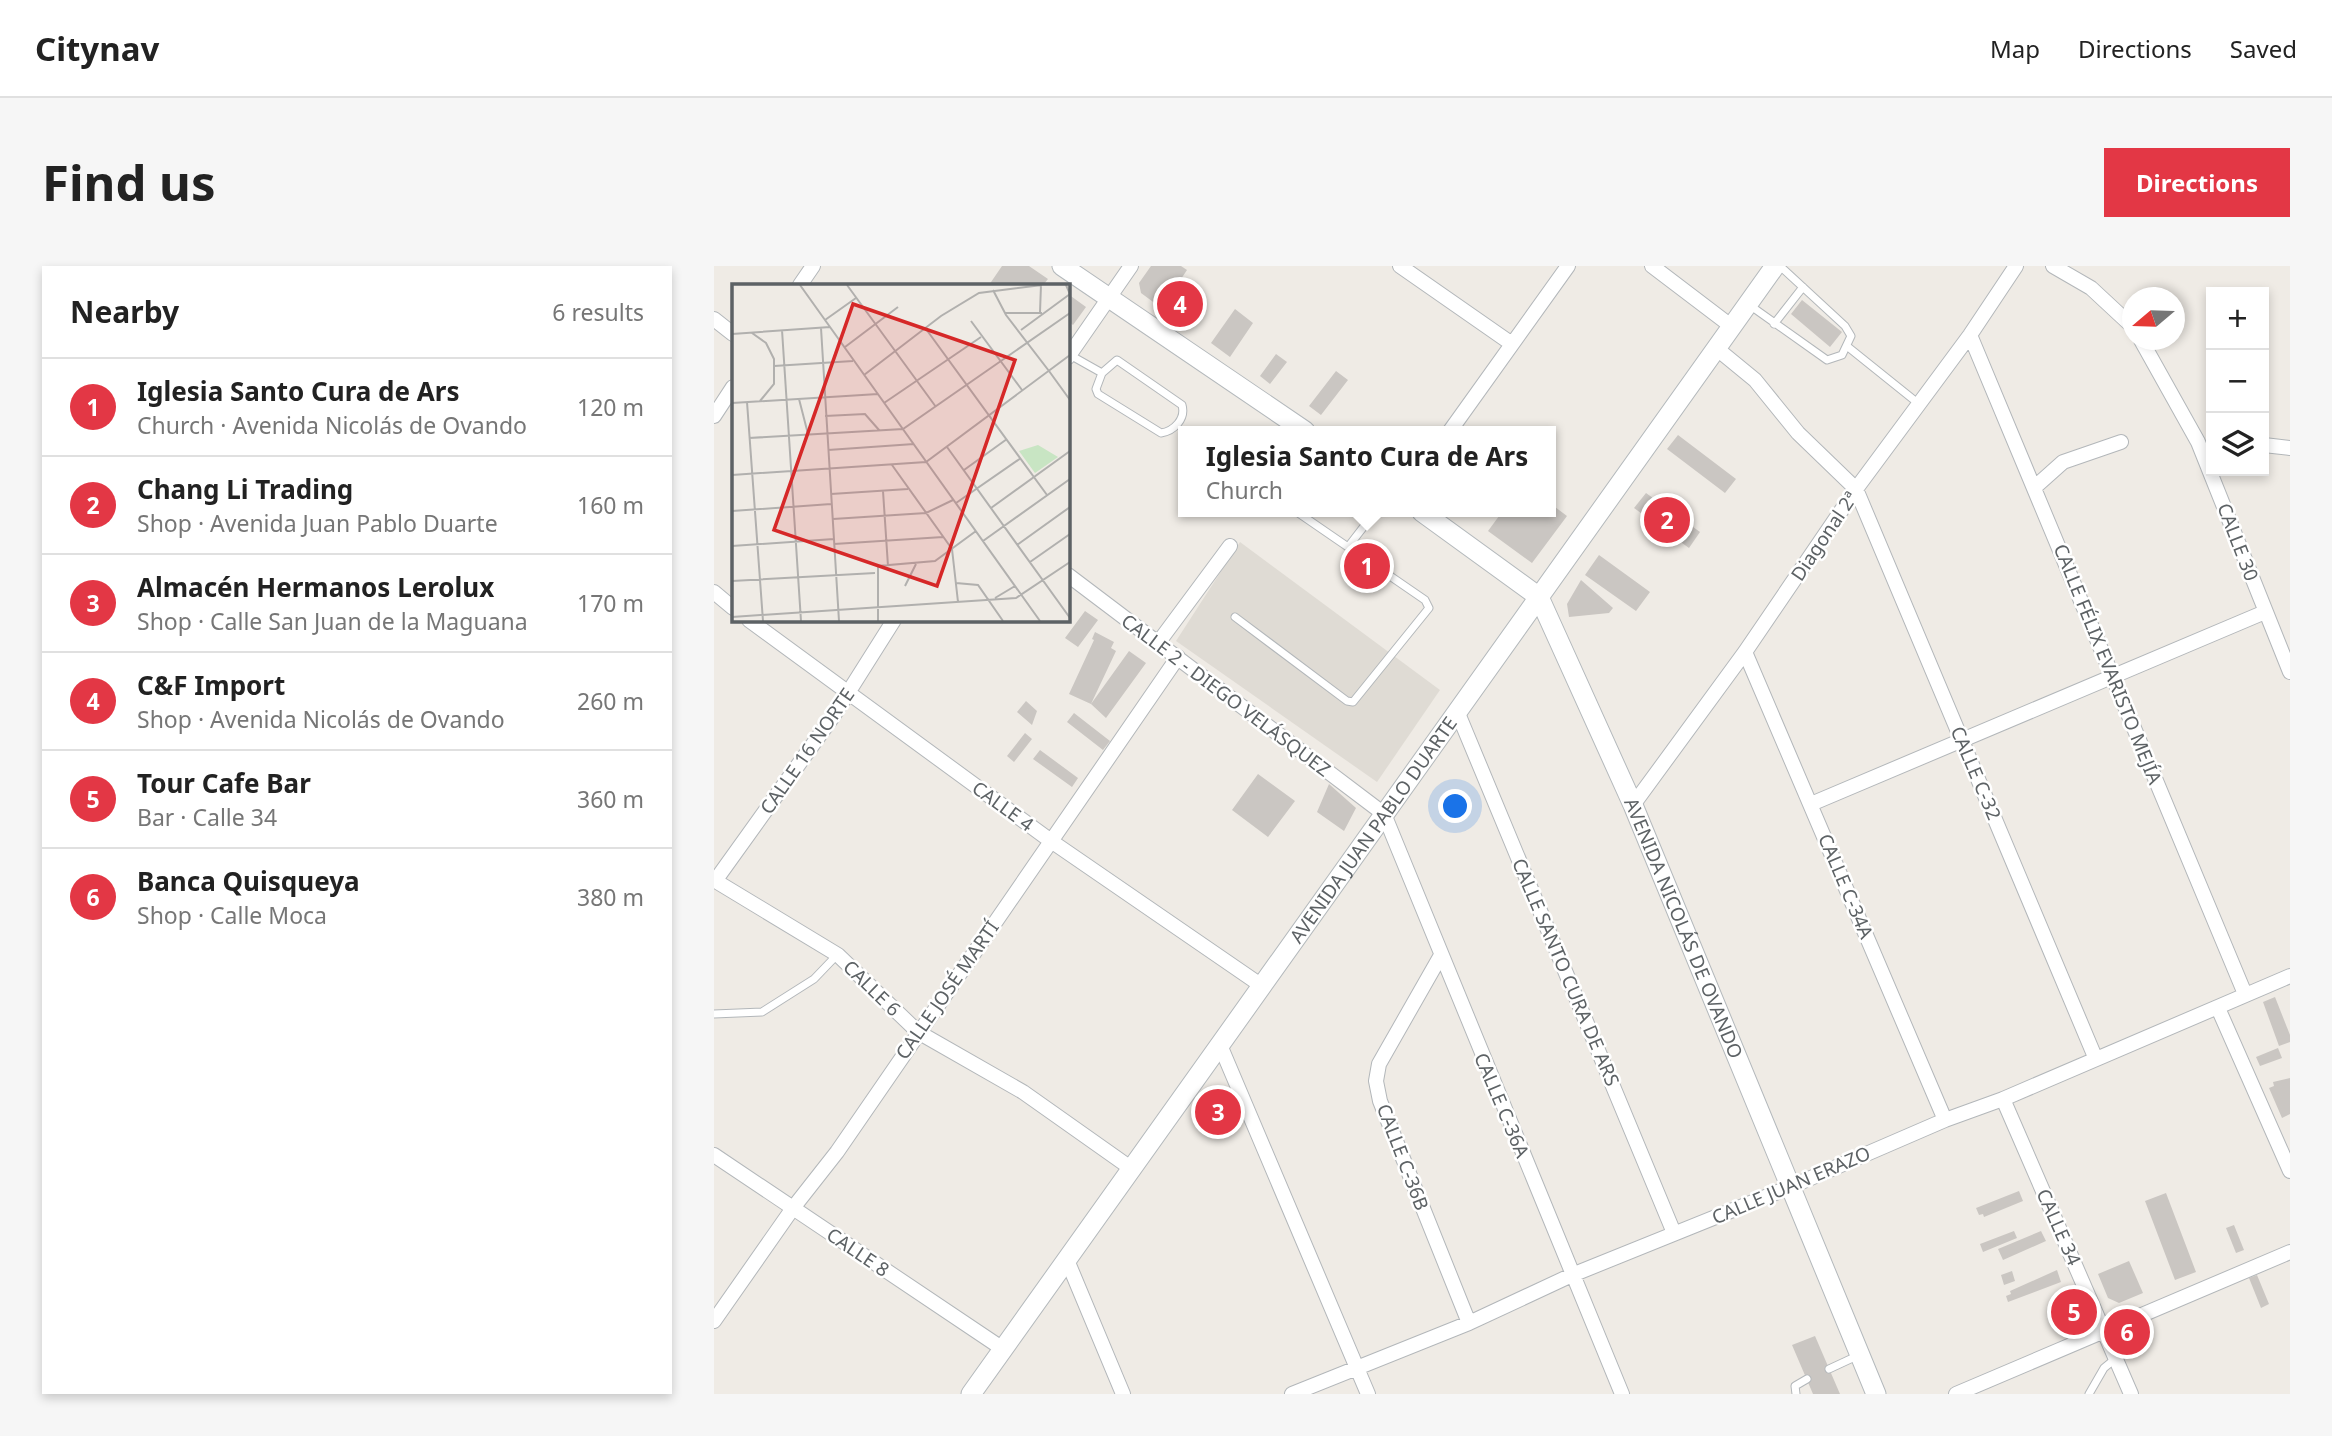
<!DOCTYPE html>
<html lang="en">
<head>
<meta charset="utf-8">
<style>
  body { margin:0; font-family:"Noto Sans",sans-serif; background:#f6f6f6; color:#222 }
  .controls { position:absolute; right:21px; top:21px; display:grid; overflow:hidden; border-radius:0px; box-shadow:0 4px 10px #0003 }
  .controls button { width:63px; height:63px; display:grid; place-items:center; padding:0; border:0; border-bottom:2px solid #e0e0e0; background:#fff; color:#222; font:35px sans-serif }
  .compass { position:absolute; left:1408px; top:21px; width:63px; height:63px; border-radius:50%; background:#fff; box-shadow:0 4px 10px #0003; rotate:251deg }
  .you { position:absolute; left:742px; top:541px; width:24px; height:24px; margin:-18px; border:5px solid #fff; border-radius:50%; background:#1a73e8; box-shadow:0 0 0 10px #1a73e833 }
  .badge { display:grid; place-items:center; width:46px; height:46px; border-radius:50%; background:#e33745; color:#fff; font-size:23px; font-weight:700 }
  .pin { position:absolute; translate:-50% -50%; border:4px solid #fff; box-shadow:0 2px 7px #0006 }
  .popup { position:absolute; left:464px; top:160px; width:378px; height:91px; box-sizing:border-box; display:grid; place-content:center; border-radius:0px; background:#fff; filter:drop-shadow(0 2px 5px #0005); font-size:23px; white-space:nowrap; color:#767676 }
  .popup b { font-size:26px; color:#222 }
  .popup::after { content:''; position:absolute; left:50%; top:100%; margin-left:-14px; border:14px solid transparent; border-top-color:#fff }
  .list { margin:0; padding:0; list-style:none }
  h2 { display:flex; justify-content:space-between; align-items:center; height:91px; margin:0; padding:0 28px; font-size:30px }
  h2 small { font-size:23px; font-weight:400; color:#767676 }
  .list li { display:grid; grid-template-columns:46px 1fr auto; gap:21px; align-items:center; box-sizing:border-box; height:98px; padding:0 28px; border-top:2px solid #e0e0e0 }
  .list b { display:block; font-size:26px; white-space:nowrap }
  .list p { margin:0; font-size:23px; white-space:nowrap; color:#767676 }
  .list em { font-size:23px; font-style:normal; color:#767676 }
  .icon { flex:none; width:38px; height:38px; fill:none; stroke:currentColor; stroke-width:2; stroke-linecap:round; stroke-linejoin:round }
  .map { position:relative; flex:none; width:1576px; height:1128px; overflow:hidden; border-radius:0px }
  header { display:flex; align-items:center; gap:42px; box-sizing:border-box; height:98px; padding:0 35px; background:#fff; border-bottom:2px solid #e0e0e0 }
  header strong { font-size:33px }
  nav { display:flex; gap:38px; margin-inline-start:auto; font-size:24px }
  .intro { display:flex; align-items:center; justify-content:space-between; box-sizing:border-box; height:168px; padding:0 42px }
  h1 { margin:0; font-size:49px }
  .button { padding:18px 32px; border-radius:0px; background:#e33745; color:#fff; font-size:24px; font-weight:700 }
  main { display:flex; gap:42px; padding:0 42px }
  aside { flex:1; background:#fff; border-radius:0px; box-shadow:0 4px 10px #0003 }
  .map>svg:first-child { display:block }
  .education { fill:#dfdbd4 }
  .building { fill:#cac6c2 }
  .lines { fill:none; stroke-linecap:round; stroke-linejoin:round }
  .lane-casing { stroke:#b3b7ba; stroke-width:9 }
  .street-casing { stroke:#b3b7ba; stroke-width:16 }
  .secondary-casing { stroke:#b4b9bc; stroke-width:21 }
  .lane { stroke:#fff; stroke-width:7 }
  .street { stroke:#fff; stroke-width:14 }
  .secondary { stroke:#fff; stroke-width:19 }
  .labels { text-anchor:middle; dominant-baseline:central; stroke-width:5; stroke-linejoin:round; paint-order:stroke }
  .street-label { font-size:19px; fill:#5d6265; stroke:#fff }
  .inset-road { fill:none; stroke:#b1b0ae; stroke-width:2 }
  .view { fill:#d62828; fill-opacity:0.15; stroke:#d62828; stroke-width:3.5 }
  .inset-edge { fill:none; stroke:#5d6265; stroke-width:3.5 }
</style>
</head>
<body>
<header>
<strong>Citynav</strong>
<nav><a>Map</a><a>Directions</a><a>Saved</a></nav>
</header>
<div class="intro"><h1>Find us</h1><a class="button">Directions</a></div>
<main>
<aside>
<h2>Nearby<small>6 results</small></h2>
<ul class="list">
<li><span class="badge">1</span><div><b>Iglesia Santo Cura de Ars</b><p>Church · Avenida Nicolás de Ovando</p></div><em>120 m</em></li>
<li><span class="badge">2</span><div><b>Chang Li Trading</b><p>Shop · Avenida Juan Pablo Duarte</p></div><em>160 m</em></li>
<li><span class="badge">3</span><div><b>Almacén Hermanos Lerolux</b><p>Shop · Calle San Juan de la Maguana</p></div><em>170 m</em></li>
<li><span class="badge">4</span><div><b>C&amp;F Import</b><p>Shop · Avenida Nicolás de Ovando</p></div><em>260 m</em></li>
<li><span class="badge">5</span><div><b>Tour Cafe Bar</b><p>Bar · Calle 34</p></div><em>360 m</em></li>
<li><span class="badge">6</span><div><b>Banca Quisqueya</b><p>Shop · Calle Moca</p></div><em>380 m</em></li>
</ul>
</aside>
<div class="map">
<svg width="1576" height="1128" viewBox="0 0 1576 1128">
  <rect width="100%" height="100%" fill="#efebe5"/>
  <!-- education -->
  <path class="education" d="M526 276 726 424 663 516 462 375Z"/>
  <!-- building -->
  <path class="building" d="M288 0H315L334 13 329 19H275Z
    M437 0H467L473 4 463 19 485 35 469 58 427 27 425 17Z
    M354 28 372 41 359 59 354 55Z
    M1088 34 1128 66 1116 81 1077 48Z
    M521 43 539 57 516 91 497 77Z
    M562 88 573 96 556 118 546 110Z
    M622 105 634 114 607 149 595 140Z
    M964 169 1022 213 1011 227 953 183Z
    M932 227 986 266 975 282 920 242Z
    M837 238 853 250 818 297 774 265 788 246H837Z
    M885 289 936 326 922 345 871 309Z
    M867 314 899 342 895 347 855 351 853 338Z
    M371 345 384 354 364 381 351 372Z
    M381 366 400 376 397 382 402 385 377 438 415 385 432 397 392 452 377 438 355 428 380 374 378 373Z
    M312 435 323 445 318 459 303 446Z
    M360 447 396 475 389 484 353 456Z
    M311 467 318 473 300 496 293 490Z
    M326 484 364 512 358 521 319 493Z
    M544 508 581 535 554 571 518 544Z
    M615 518 642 542 630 565 603 546Z
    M1561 731 1576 769V776L1565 780 1549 736Z
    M1564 782 1568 792 1546 800 1542 791Z
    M1576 812V848L1568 852 1555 822 1560 820 1559 816Z
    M513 825 521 844 502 870 486 848 501 827Z
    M1305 925 1309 935 1270 951 1269 948 1265 949 1262 942Z
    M1452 927 1482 1006 1461 1014 1431 935Z
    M1520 959 1530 984 1522 987 1512 962Z
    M1300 965 1303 972 1269 986 1266 978Z
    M1327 965 1332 975 1289 994 1284 983Z
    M1415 995 1429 1027 1405 1037 1394 1032 1384 1008Z
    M1343 1004 1347 1016 1294 1036 1292 1030 1297 1028 1296 1025Z
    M1298 1005 1301 1015 1290 1019 1287 1009Z
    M1543 1009 1555 1038 1547 1042 1535 1012Z
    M1364 1036 1371 1050 1355 1057 1348 1043Z
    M1101 1070 1126 1128H1099L1078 1079Z"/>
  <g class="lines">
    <defs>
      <path id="lane" d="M1034 38 1113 94 1128 89 1137 70 1131 60 1066 0
        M1060 58 1089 21
        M1134 81 1205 138
        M356 89 388 107 382 123 384 128 447 167C460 165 472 153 468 139L403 94 388 107
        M634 281 661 246
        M521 351 633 435 639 436 715 342 711 334 583 246
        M0 748 48 746 100 713 123 689
        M1115 1103 1143 1090
        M1082 1128 1081 1120 1093 1113
        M1375 1128 1390 1102 1401 1093"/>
      <path id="street" d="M686 0 798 78
        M938 0 1017 60
        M1339 0 1377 22 1419 61
        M86 19 99 0
        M0 53 19 68
        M1256 69 1531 728
        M1427 74 1484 176 1576 406
        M1002 82 1041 114 1084 167 1142 223 1381 791
        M354 91 417 0
        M0 150 19 121
        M736 165 854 0
        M1550 179 1576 182
        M1321 221 1349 196 1407 176
        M354 309 670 548 908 1128
        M0 326 19 342
        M35 354 337 575 548 720
        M444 377 516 280
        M1031 386 1231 854
        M743 445 960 967
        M1097 538 1551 346
        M919 539 1031 386 1142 223 1256 69 1302 0
        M0 614 124 689 204 766 309 826 418 903
        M1 615 120 449 180 354
        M726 691 665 798 662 815 666 835 755 1057
        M1504 742 1576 905
        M506 779 654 1128
        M1289 833 1417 1128
        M0 889 289 1083
        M353 994 409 1128
        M0 1055 79 942 123 886 464 391
        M578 1128 755 1057 858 1009 1076 921 1231 854 1289 833 1576 710
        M1242 1128 1576 986"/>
      <g id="secondary">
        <path d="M348 0 591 165"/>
        <path id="s1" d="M708 246 825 331 919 539 1162 1128"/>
        <path id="s2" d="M257 1128 1061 0"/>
      </g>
    </defs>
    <!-- lane casing -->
    <use href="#lane" class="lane-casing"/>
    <!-- street casing -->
    <use href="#street" class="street-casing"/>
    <!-- secondary casing -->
    <use href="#secondary" class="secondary-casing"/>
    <!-- lane -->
    <use href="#lane" class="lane"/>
    <!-- street -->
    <use href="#street" class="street"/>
    <!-- secondary -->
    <use href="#secondary" class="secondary"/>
  </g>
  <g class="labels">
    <!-- street labels -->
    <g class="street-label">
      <text transform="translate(1110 270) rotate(-56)">Diagonal 2ª</text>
      <text transform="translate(1524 276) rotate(69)">CALLE 30</text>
      <text transform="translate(1394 398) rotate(68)">CALLE FÉLIX EVARISTO MEJÍA</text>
      <text transform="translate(512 429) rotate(37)">CALLE 2 - DIEGO VELÁSQUEZ</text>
      <text transform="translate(93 485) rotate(-55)">CALLE 16 NORTE</text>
      <text transform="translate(1262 507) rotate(67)">CALLE C-32</text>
      <text transform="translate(289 540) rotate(36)">CALLE 4</text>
      <text stroke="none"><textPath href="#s2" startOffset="693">AVENIDA JUAN PABLO DUARTE</textPath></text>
      <text transform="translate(1132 620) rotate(67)">CALLE C-34A</text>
      <text stroke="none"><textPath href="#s1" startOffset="506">AVENIDA NICOLÁS DE OVANDO</textPath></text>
      <text transform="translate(852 706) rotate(67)">CALLE SANTO CURA DE ARS</text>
      <text transform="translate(158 722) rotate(44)">CALLE 6</text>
      <text transform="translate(233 724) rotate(-55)">CALLE JOSÉ MARTÍ</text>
      <text transform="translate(788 839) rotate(67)">CALLE C-36A</text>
      <text transform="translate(689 891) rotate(69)">CALLE C-36B</text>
      <text transform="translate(1077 919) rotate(-23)">CALLE JUAN ERAZO</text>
      <text transform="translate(1345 961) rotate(66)">CALLE 34</text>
      <text transform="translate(144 986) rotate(34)">CALLE 8</text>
    </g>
  </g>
  <!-- overview -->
  <g transform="translate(18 18)">
    <rect width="338" height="338" fill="#efebe5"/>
    <path d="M306 161 326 173 303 189 287 167Z" fill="#c8e5c3"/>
    <path class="inset-road" d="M68 1 308 337M115 1 204 123M261 6 274 31 317 87M308 28 309 1M273 29H310M93 36 124 14M239 37 290 106M89 44 107 337M194 45 315 211M50 46 69 337M289 46 338 10 334 1M20 49 34 59 42 75V100L28 117M0 50 98 43M113 63 166 23M42 82 121 77M317 87 338 116M132 91 209 32 247 9 310 1M67 115 76 150M15 118 31 337M0 119 146 110M152 119 249 53M93 132 133 130 147 146M17 154 171 145 338 29M215 163 338 334M96 166 182 160M160 181 220 265 226 318M232 186 275 155M0 191 194 178 338 71M151 207 156 282M99 210 176 205M224 219 289 174M259 224 338 167M0 227 99 220M101 235 194 229 221 216M251 257 338 195M102 260 211 253M285 261 338 223M0 262 102 255M298 278 338 250M0 297 143 289M224 299 246 301 271 337M173 302 184 280M263 314 283 302M0 333 284 314 338 278M146 337V282L203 277 244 247"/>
    <path class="view" d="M121 20 283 76 205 302 42 246Z"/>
    <rect width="338" height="338" class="inset-edge"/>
  </g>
</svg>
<div class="controls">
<button>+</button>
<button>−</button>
<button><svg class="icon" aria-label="layers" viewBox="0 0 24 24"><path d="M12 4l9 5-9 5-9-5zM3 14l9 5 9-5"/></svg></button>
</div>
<svg class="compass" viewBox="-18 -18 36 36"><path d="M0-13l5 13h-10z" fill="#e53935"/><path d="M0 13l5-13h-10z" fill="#767676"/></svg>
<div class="you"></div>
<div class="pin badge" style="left:653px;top:300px">1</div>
<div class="popup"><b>Iglesia Santo Cura de Ars</b>Church</div>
<div class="pin badge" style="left:953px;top:254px">2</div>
<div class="pin badge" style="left:504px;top:846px">3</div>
<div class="pin badge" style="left:466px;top:38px">4</div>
<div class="pin badge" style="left:1360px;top:1046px">5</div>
<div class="pin badge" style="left:1413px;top:1066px">6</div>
</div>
</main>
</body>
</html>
